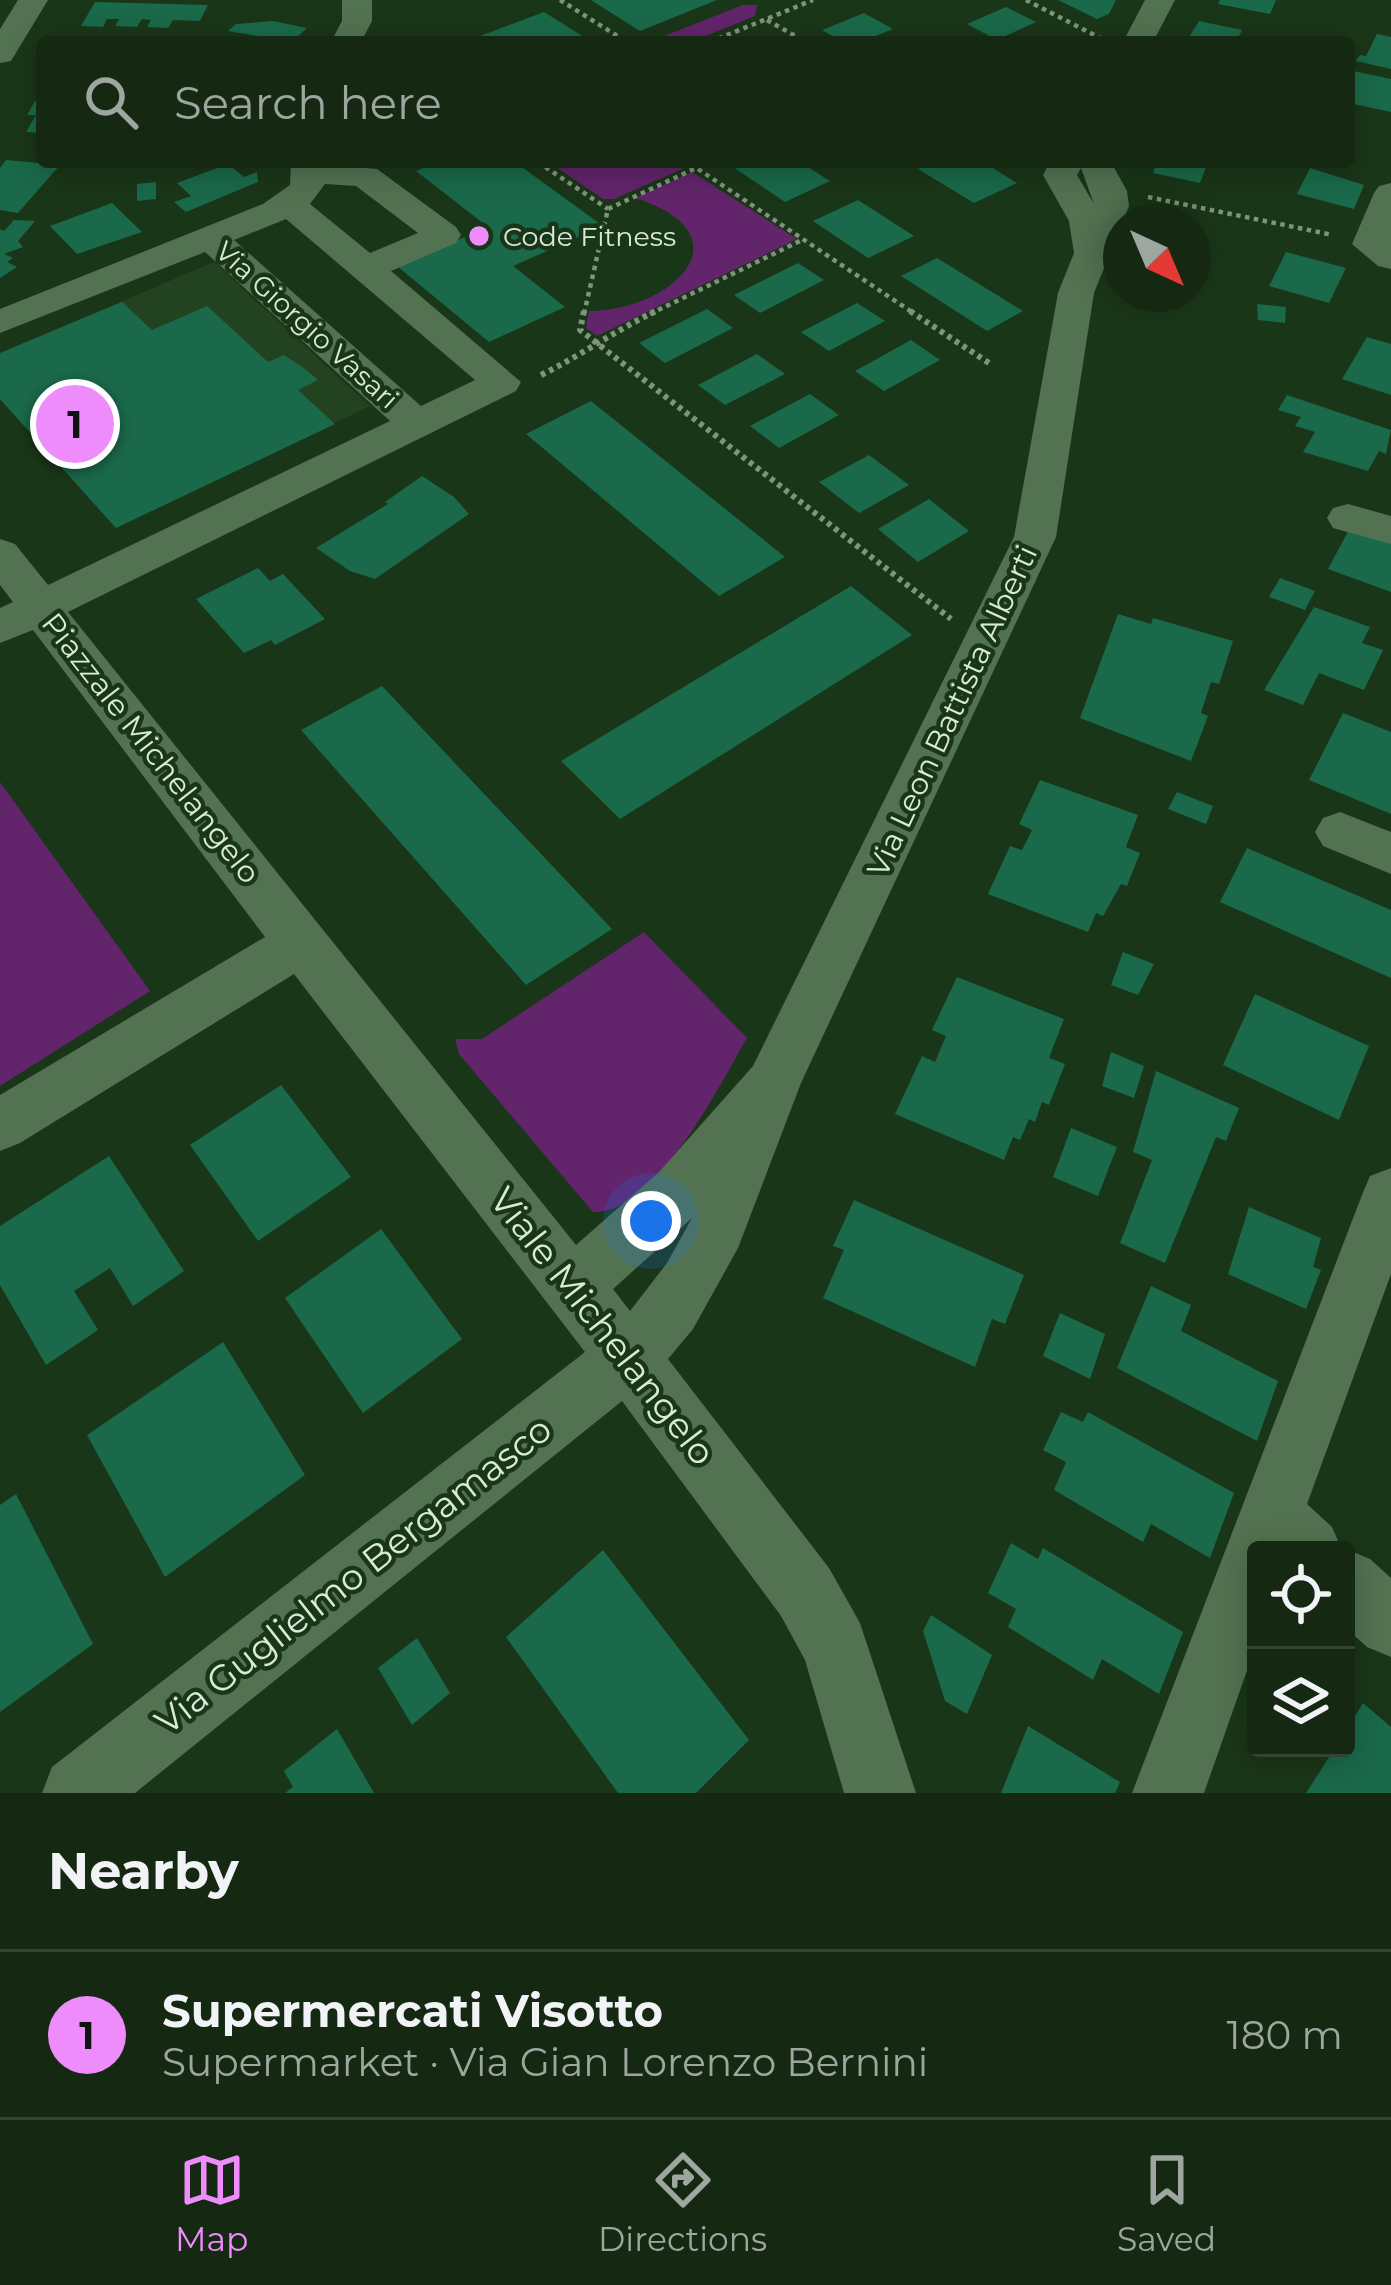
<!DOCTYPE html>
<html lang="en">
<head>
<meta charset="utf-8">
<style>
  body { margin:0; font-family:Montserrat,sans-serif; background:#213420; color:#f1f3f6 }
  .controls { position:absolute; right:36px; bottom:36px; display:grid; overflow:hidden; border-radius:12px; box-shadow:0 6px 30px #0003 }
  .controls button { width:108px; height:108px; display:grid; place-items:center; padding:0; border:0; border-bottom:3px solid #334432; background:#142812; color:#f1f3f6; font:60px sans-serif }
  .compass { position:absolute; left:1103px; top:204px; width:108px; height:108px; border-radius:50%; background:#142812; box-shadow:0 6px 30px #0003; rotate:136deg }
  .you { position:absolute; left:651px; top:1221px; width:42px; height:42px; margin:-30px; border:9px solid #fff; border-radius:50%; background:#1a73e8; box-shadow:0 0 0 18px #1a73e833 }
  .badge { display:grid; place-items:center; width:78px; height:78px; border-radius:50%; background:#ed8cfa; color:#111; font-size:39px; font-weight:700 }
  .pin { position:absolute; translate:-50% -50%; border:6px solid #fff; box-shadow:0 3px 12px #0006 }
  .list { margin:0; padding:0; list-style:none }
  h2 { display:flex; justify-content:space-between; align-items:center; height:156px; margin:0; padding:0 48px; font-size:51px }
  h2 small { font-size:39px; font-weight:400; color:#9da69f }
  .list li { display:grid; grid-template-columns:78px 1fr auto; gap:36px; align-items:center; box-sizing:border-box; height:168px; padding:0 48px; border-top:3px solid #334432 }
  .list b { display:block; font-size:45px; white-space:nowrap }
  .list p { margin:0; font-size:39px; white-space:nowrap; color:#9da69f }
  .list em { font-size:39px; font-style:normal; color:#9da69f }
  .icon { flex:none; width:66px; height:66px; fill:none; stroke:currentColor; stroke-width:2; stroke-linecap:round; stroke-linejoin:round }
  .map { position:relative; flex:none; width:1391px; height:1793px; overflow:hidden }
  .search { position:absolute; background:#142812; box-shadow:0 6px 30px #0003; left:36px; right:36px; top:36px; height:132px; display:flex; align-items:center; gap:30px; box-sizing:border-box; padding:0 42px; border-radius:12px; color:#9da69f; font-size:45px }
  .sheet { height:324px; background:#142812 }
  nav { display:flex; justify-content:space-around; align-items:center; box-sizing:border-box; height:168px; border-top:3px solid #334432; background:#142812; font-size:33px; color:#9da69f }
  nav a { display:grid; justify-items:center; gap:6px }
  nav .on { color:#ed8cfa }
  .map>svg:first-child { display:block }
  .built { fill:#224220 }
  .green { fill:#62246b }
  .building { fill:#1a694a }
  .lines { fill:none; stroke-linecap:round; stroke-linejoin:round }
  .path-far1 { stroke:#7e947c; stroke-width:4.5; stroke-dasharray:4.5 4.5; stroke-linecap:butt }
  .path { stroke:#7e947c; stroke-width:6; stroke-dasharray:4.5 4.5; stroke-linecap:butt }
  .minor { fill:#537251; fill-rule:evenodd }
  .poi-dot { fill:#ed8cfa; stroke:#1a3618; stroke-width:4.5 }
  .labels { text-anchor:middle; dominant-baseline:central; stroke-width:9; stroke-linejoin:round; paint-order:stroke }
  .far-poi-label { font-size:27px; fill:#d9ead7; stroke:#1a3618; text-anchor:start }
  .far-street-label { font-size:27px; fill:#d9ead7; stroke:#1a3618 }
  .street-label { font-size:30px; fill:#d9ead7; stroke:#1a3618 }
  .near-street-label { font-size:36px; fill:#d9ead7; stroke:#1a3618 }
</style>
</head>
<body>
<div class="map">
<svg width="1391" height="1793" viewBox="0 0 1391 1793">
  <rect width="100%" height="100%" fill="#1a3618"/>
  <!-- built -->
  <path class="built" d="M214 262 370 406 116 528 0 399V353Z"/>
  <!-- green -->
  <path class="green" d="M743 5H757L755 16 691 42H649Z
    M549 162H698L614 199H603Z
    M692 172 797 239 597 336 586 328 589 311C672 311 751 235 635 198Z
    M0 782 150 991 0 1086Z
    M644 932 747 1038C719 1086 656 1214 593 1212L459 1054 455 1039H482Z"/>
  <!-- building -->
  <path class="building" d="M591 0H717L640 31Z
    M1058 0H1116L1109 14 1097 19Z
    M1220 0H1276L1270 14 1218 4Z
    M95 2 208 5 200 21 173 20 168 28 147 27 151 20 142 19 137 27 115 26 119 19H107L103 27 81 26Z
    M1006 7 1036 22 997 40 967 24Z
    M544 12 592 42H464Z
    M864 13 893 29 861 42H843L822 30Z
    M273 21 307 28 292 42 228 31 236 24Z
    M1199 21 1242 30 1236 42H1186Z
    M1377 34 1391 37V69L1356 61 1360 55 1366 56Z
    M1349 70 1391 79V112L1349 103Z
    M35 101H42V133L26 132 36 115H27Z
    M6 160 60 165 18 213 0 210V168Z
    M438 162H515L603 226 513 266 565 307 489 342 397 266 488 227 416 171Z
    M746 162H800L830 181 785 202 733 167Z
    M933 162H983L1017 183 974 203 918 169Z
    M1157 162H1208L1200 183 1153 173Z
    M228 164 244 177 257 172 258 182 186 212 174 202 191 196 177 183Z
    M1310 168 1364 185 1354 209 1297 194Z
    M156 182V199L137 201V184Z
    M858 200 914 236 868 258 813 221Z
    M112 203 142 232 77 254 50 226Z
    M14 220 35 221 18 241 23 247 4 254 13 258 7 262 17 267 0 278V229L4 231Z
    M1286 252 1346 268 1329 303 1269 286Z
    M937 258 1023 311 987 331 901 276Z
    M798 263 824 280 760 313 734 295Z
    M122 302 152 330 207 306 268 362 284 355 305 369 318 380 298 390 335 424 116 528 0 399V353Z
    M857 303 885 321 829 351 801 332Z
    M1257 304 1286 307 1285 323 1258 320Z
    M707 309 733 328 665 363 639 343Z
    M1367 337 1391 344V395L1342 379Z
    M911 340 940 360 884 391 855 371Z
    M757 354 785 374 725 405 698 385Z
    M810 394 839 415 779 448 750 426Z
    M1287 395 1391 430 1386 454 1379 451 1368 471 1303 452 1315 432 1295 426 1301 417 1278 410Z
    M591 401 785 557 719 596 526 434Z
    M869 455 909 485 859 513 819 482Z
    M422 476 454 497 469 514 375 579 350 571 316 548 388 504 385 502Z
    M929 499 969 531 918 562 878 529Z
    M1352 524 1391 538V592L1328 569Z
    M258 568 270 581 283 574 325 619 275 645 271 640 244 653 196 599Z
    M1280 578 1315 591 1305 610 1269 597Z
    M851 586 912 635 620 819 561 761Z
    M1314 607 1370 627 1362 643 1383 650 1364 690 1319 673 1303 705 1264 690Z
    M1118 614 1151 624 1153 618 1233 641 1219 684 1211 682 1201 713 1208 716 1191 761 1080 718Z
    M382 686 612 929 526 985 301 730Z
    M1343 713 1391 732V814L1309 780Z
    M1040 780 1138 815 1126 847 1140 853 1127 886 1121 884 1103 916 1096 913 1088 932 988 894 1010 846 1022 850 1032 830 1019 824Z
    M1177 792 1213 806 1206 824 1168 809Z
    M1247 848 1391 910V978L1220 902Z
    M1123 952 1154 964 1138 995 1111 985Z
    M957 977 1064 1019 1049 1058 1065 1064 1049 1105 1042 1102 1035 1122 1029 1119 1020 1140 1013 1137 1004 1160 895 1114 922 1056 935 1062 946 1036 932 1030Z
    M1255 994 1369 1046 1339 1120 1223 1065Z
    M1111 1052 1144 1066 1134 1098 1102 1086Z
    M1156 1071 1239 1108 1226 1141 1216 1137 1165 1263 1120 1243 1152 1160 1133 1152Z
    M281 1085 351 1177 258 1241 190 1145Z
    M1071 1128 1117 1147 1098 1196 1053 1177Z
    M109 1156 184 1271 133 1306 110 1268 74 1291 98 1330 46 1365 0 1285V1226Z
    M854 1200 1024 1275 1005 1324 992 1319 975 1367 823 1298 844 1250 833 1246Z
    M1249 1207 1321 1238 1313 1267 1321 1270 1306 1309 1228 1274Z
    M381 1229 462 1339 363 1413 285 1298Z
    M1151 1286 1191 1305 1181 1331 1278 1381 1257 1441 1117 1368Z
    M1060 1313 1105 1334 1090 1379 1043 1356Z
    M223 1342 305 1475 165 1577 87 1435Z
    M1061 1412 1083 1422 1088 1412 1234 1493 1210 1558 1151 1524 1143 1542 1054 1490 1066 1462 1043 1450Z
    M16 1494 93 1644 0 1712V1505Z
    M1011 1543 1038 1559 1043 1548 1183 1632 1159 1694 1102 1659 1093 1680 1008 1627 1016 1609 988 1593Z
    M603 1550 749 1740 696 1793H618L506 1637Z
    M931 1615 992 1655 967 1714 945 1701 923 1631Z
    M417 1638 450 1693 412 1725 378 1668Z
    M1363 1703 1391 1727V1793H1306L1335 1748H1346V1731Z
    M1028 1726 1120 1782 1115 1793H1001Z
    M337 1729 374 1793H285L293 1787 284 1771Z"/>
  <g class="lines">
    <!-- path-far1 -->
    <path class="path-far1" d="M560 0 627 42
      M1026 0 1104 40
      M767 20 806 42
      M710 42 813 0
      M538 162 608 209
      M698 169 915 314
      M1148 197 1333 235
      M584 314 608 209 709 162
      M650 314 802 240"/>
    <!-- path -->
    <path class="path" d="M584 311 580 330 951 619
      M910 311 992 365
      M541 375C582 355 614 331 656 311"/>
    <!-- minor -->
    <path class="minor" d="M18 0H48L11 61 0 63V29Z
      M342 0H372V21L361 42H331L342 21Z
      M1145 0H1175L1153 42H1123Z
      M291 162 377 169 456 227 461 235 456 243 391 271 521 382 516 391 68 612 576 1245 659 1172 753 1066 1014 537 1058 293 1074 253 1069 221 1043 175 1050 162H1111L1127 191 1129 206 1094 293 1056 537 801 1083 738 1248 693 1329 668 1359 829 1568 860 1623 916 1793H844L805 1660 781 1616 622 1401 135 1793H42L52 1767 585 1352 294 974 20 1143 0 1151V1095L265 937 33 630 0 643V608L13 602 0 585V539L15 544 48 585 390 421 205 252 0 333V309L263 204 290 185ZM1081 168 1094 204 1077 175ZM325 184 356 186 418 233 370 253 310 204ZM286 219 475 380 421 406 234 240ZM692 1218 667 1263 630 1311 613 1289Z
      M1391 183V269L1378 266 1352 244 1374 193 1379 186Z
      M1348 504 1391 516V544L1333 528 1327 518 1333 508Z
      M1340 812 1391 832V874L1323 846 1315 832 1323 818Z
      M1391 1168V1274L1307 1504 1332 1527 1342 1550H1256V1645L1204 1793H1132L1362 1195 1370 1176Z
      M1346 1549 1370 1559 1391 1578V1657L1367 1647 1346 1628Z"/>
  </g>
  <!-- markers -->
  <circle class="poi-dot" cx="479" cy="236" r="12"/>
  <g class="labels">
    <!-- far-poi labels -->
    <g class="far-poi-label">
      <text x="503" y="236">Code Fitness</text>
    </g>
    <!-- far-street labels -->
    <g class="far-street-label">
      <text transform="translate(307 325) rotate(42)">Via Giorgio Vasari</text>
    </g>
    <!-- street labels -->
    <g class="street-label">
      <text transform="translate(952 711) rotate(-65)">Via Leon Battista Alberti</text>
      <text transform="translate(151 748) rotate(52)">Piazzale Michelangelo</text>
    </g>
    <!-- near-street labels -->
    <g class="near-street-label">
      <text transform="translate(603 1326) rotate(52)">Viale Michelangelo</text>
      <text transform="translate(353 1575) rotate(-38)">Via Guglielmo Bergamasco</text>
    </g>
  </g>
</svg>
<div class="controls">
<button><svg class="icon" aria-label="locate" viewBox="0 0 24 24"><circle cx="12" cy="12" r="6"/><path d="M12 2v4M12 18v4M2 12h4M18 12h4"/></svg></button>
<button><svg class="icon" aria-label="layers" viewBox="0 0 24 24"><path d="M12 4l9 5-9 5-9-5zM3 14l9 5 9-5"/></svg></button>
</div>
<svg class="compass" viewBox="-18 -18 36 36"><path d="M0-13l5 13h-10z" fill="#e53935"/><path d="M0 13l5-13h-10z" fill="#9da69f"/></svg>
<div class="you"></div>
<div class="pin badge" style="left:75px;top:424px">1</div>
<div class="search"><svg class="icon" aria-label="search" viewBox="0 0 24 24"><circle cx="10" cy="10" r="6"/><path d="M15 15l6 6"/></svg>Search here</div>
</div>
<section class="sheet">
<h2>Nearby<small></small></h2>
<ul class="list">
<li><span class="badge">1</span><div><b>Supermercati Visotto</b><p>Supermarket · Via Gian Lorenzo Bernini</p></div><em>180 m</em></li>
</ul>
</section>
<nav>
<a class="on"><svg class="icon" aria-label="map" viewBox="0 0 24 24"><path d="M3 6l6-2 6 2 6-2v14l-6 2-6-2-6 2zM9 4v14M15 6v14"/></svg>Map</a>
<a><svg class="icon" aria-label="directions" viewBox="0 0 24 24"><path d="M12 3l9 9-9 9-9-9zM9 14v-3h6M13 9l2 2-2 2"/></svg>Directions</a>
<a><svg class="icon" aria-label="saved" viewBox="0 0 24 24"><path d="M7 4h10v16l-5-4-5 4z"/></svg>Saved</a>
</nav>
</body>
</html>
